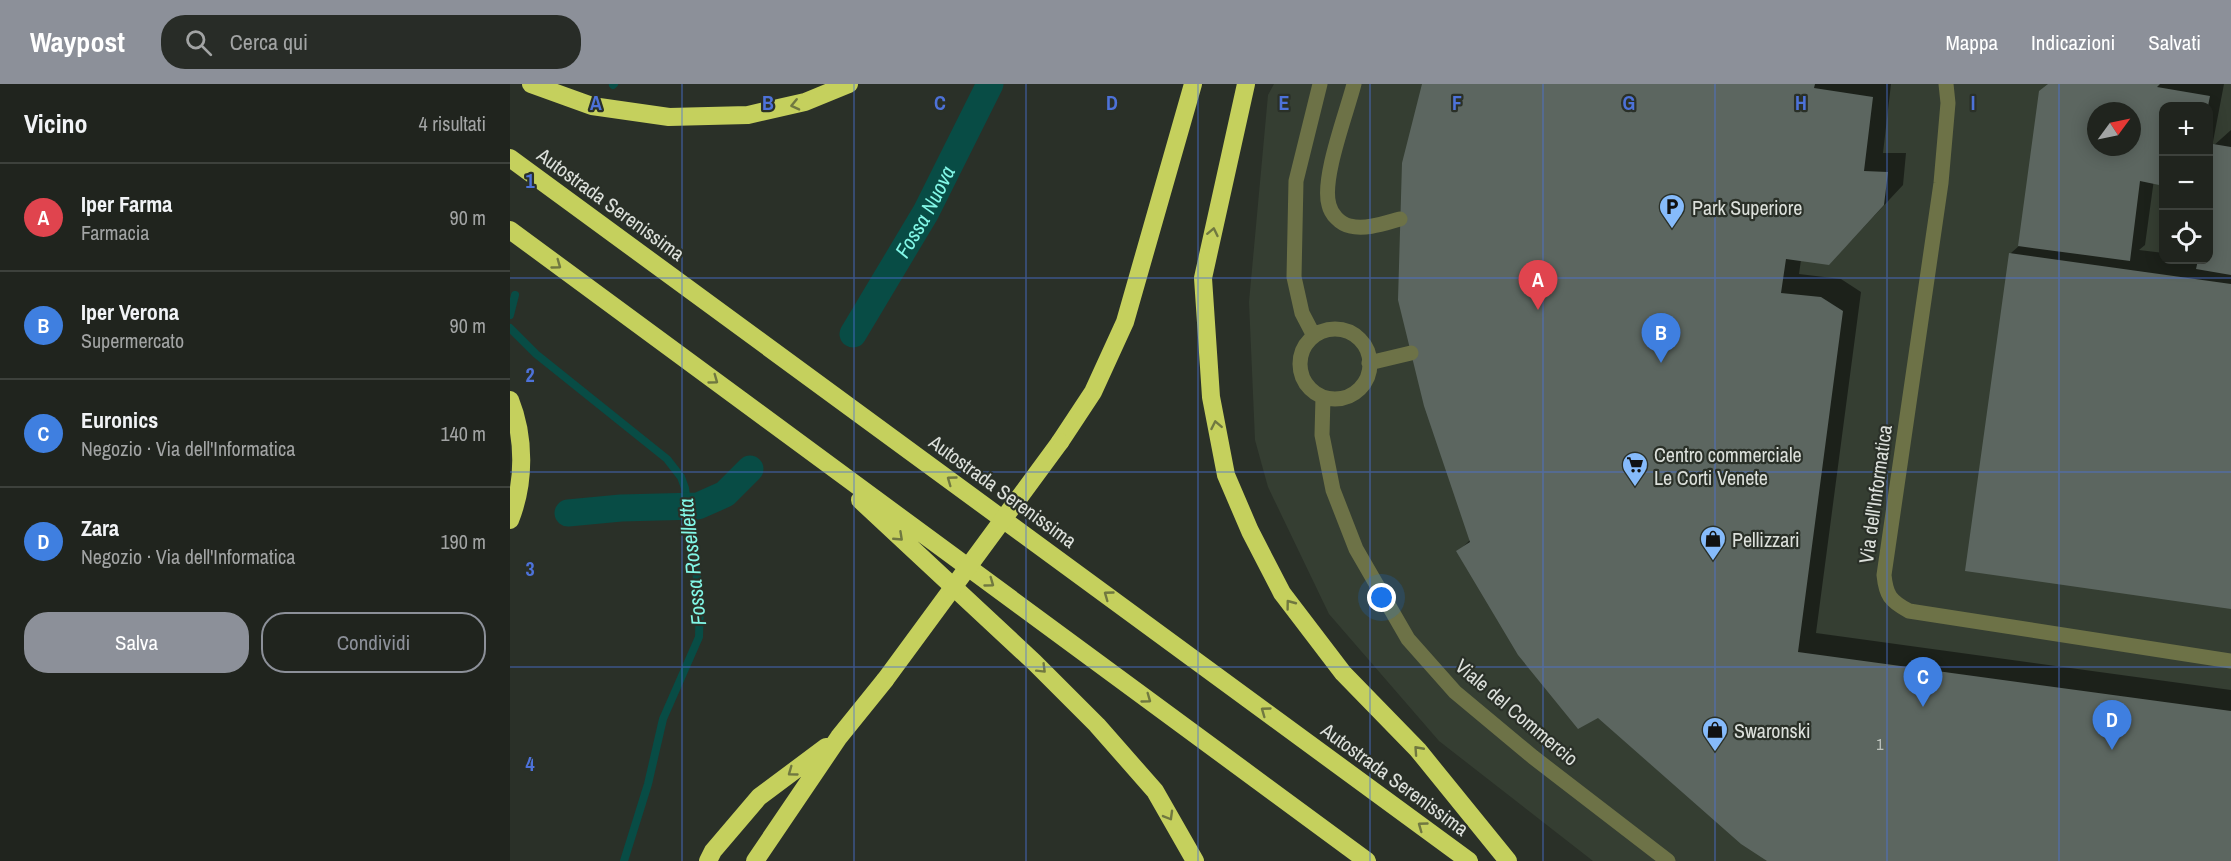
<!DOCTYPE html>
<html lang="it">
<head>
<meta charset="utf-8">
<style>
  body { margin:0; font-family:"Archivo Narrow",sans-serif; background:#282c27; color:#f1f3f6 }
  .controls { position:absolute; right:18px; top:18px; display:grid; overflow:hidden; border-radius:12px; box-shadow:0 3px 15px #0003 }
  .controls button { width:54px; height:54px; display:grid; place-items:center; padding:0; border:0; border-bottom:2px solid #3d413c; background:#20241e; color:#f1f3f6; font:30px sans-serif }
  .compass { position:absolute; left:1577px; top:18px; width:54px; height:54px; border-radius:50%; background:#20241e; box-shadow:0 3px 15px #0003; rotate:57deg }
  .you { position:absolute; left:872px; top:514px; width:21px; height:21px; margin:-15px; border:4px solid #fff; border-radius:50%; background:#1a73e8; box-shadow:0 0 0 9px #1a73e833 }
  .badge { display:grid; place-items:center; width:39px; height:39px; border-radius:50%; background:#8c9099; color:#fff; font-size:20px; font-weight:700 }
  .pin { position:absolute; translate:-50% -50px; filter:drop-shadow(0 2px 3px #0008) }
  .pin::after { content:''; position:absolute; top:32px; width:21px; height:18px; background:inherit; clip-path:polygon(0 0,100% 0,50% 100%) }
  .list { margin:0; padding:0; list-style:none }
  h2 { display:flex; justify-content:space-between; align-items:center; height:78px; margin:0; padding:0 24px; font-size:26px }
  h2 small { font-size:20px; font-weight:400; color:#a2a4a4 }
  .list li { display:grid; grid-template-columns:39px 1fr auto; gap:18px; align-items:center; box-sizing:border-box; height:108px; padding:0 24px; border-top:2px solid #3d413c }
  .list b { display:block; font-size:22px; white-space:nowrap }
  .list p { margin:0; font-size:20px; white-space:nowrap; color:#a2a4a4 }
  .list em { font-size:20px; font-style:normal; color:#a2a4a4 }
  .actions { display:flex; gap:12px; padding:18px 24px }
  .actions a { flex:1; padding:14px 0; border:2px solid #8c9099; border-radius:24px; text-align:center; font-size:21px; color:#8c9099 }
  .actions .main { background:#8c9099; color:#fff }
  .icon { flex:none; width:33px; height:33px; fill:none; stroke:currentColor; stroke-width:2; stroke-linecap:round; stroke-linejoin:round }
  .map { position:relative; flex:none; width:1721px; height:777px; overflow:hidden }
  header { display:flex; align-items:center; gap:36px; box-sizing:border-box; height:84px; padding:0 30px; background:#8c9099; color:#fff }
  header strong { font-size:28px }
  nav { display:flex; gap:33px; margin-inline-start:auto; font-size:21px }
  .search { width:420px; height:54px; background:#282c27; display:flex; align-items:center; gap:15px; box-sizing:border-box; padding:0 21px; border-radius:24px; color:#a2a4a4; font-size:22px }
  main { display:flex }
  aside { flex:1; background:#20241e }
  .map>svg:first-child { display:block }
  .built { fill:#353e32; fill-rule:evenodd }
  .shadow { fill:#0007; fill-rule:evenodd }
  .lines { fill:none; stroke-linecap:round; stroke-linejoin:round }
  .stream { stroke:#084c45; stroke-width:8 }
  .canal { stroke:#084c45; stroke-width:27 }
  .building { fill:#5c6660; fill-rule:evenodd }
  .minor { stroke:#6d7247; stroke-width:15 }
  .highway { stroke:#c5d05d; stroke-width:18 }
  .highway-bridge { stroke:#c5d05d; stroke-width:18 }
  .oneway { stroke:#707840 }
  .grid { fill:none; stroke:#4d72d9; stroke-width:1.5; stroke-opacity:0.55 }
  .labels { text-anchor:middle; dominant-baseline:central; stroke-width:4.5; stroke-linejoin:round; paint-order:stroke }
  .number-label { font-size:16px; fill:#bcc2bc }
  .street-label { font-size:20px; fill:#dce0db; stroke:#2a3028 }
  .poi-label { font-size:20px; fill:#dce0db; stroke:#2a3028; text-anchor:start }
  .water-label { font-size:21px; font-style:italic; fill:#82f7e7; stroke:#2a3028 }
  .grid-label { font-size:20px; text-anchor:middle; font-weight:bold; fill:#4d72d9; stroke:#2a3028; stroke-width:4.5; stroke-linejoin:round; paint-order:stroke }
</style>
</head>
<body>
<header>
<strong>Waypost</strong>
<div class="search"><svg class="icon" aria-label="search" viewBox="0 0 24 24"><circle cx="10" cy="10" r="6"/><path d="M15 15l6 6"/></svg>Cerca qui</div>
<nav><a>Mappa</a><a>Indicazioni</a><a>Salvati</a></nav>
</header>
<main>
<aside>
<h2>Vicino<small>4 risultati</small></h2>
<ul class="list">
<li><span class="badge" style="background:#e0444e">A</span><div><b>Iper Farma</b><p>Farmacia</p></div><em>90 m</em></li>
<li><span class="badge" style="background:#3f7fe0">B</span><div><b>Iper Verona</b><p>Supermercato</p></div><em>90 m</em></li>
<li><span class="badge" style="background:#3f7fe0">C</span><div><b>Euronics</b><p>Negozio · Via dell'Informatica</p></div><em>140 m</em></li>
<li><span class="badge" style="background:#3f7fe0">D</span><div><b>Zara</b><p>Negozio · Via dell'Informatica</p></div><em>190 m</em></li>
</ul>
<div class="actions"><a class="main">Salva</a><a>Condividi</a></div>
</aside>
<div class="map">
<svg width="1721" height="777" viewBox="0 0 1721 777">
  <rect width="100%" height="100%" fill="#2a3028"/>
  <!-- built -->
  <path class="built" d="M764 0H1721V777H1083L929 657 819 530 758 403 745 356 739 218 758 11ZM1654 22H1698V176H1654ZM1586 27H1622V63H1586Z"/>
  <!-- shadow -->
  <path class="shadow" d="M913 0H1381L1373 69H1396L1393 101 1338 160 1291 176 1289 190 1331 195 1351 208 1306 549 1721 606V777H1260L948 468 961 455Z
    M1538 0H1714L1702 63 1721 46V524L1501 169 1510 161ZM1654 22H1698V176H1654V169L1629 166 1635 161ZM1586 27H1622V63H1586Z"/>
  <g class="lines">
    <!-- stream -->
    <path class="stream" d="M103 1 104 0
      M0 231 5 211
      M0 244 26 270 157 375 171 393 175 404 190 517 189 553 153 635 138 700 114 777"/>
    <!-- canal -->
    <g class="canal">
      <path id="s1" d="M343 250 416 128 480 0"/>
      <path d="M58 429 111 424 188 422 215 410 240 385"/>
    </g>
  </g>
  <!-- building -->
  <path class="building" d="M912 0H1305L1304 4 1363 13 1354 87 1378 88 1374 121 1319 181 1276 175 1271 209 1311 213 1333 227 1288 568 1721 627V777H1257L1231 760 1088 634 1068 645 1008 571 946 467 960 458 914 322 888 216 892 79Z
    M1538 0H1650L1647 3 1700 12 1698 22H1654V102L1630 97 1620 177 1508 162 1529 7ZM1586 27H1622V63H1586Z
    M1703 60 1721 63V191L1686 185 1688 176H1698V79L1701 80Z
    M1499 169 1721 200V525L1455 487Z"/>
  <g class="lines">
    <!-- minor -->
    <path class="minor" d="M844 0C837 28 811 95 819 121 821 130 830 140 840 142 856 146 875 139 890 135
      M1436 0 1438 19 1431 99 1374 491C1376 511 1380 517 1399 527L1721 577
      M790 280a35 35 0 1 1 70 0a35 35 0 1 1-70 0Z
      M804 252 792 229 784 193 786 97 810 0
      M859 279 901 269
      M813 313 812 351 823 406 846 465 898 555 945 608 1023 673 1158 777"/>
    <!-- highway -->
    <path class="highway" d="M21 0 82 22 159 33 238 31 295 18 339 0
      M736 0 693 194 701 313 716 391 740 447 772 509 833 589 908 666 998 777
      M0 74 959 777
      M0 146 857 777
      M0 316C15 353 15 399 0 436
      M550 358 583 308 615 238 683 0
      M350 416 524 578 587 641 645 707 685 777
      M198 777 203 767 249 713 316 663
      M245 777 329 653 375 596"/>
    <!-- highway-bridge -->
    <path class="highway-bridge" d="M375 596 550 358"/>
  </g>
  <!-- one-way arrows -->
  <defs><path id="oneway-chevron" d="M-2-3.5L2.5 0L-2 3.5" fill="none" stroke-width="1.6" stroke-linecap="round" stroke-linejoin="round" transform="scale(1.5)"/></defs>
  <g class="oneway">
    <use href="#oneway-chevron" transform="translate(285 21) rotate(167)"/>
    <use href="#oneway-chevron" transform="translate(703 148) rotate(-78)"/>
    <use href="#oneway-chevron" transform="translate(47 181) rotate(36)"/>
    <use href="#oneway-chevron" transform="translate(204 296) rotate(36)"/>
    <use href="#oneway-chevron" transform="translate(706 341) rotate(-101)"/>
    <use href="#oneway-chevron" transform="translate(441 396) rotate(-144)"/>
    <use href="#oneway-chevron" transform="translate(389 453) rotate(43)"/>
    <use href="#oneway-chevron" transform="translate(480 499) rotate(36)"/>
    <use href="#oneway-chevron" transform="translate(598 511) rotate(-144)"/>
    <use href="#oneway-chevron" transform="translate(780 520) rotate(-127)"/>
    <use href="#oneway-chevron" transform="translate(532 585) rotate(45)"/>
    <use href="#oneway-chevron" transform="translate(637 615) rotate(36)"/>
    <use href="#oneway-chevron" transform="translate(755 627) rotate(-144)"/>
    <use href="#oneway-chevron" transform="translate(908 666) rotate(-132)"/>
    <use href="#oneway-chevron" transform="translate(282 688) rotate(144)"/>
    <use href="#oneway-chevron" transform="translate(659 732) rotate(60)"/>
    <use href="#oneway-chevron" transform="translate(912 742) rotate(-144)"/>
  </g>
  <!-- grid -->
  <path class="grid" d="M172 0V777M344 0V777M516 0V777M688 0V777M860 0V777M1033 0V777M1205 0V777M1377 0V777M1549 0V777M0 194H1721M0 388H1721M0 583H1721"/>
  <!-- icons -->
  <defs>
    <symbol id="parking-pin" viewBox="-11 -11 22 30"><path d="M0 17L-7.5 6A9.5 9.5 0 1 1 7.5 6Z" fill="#86bbfb" stroke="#2a3028"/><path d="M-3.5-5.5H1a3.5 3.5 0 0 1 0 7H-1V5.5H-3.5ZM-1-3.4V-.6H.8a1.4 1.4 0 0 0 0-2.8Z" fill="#111"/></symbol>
    <symbol id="supermarket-pin" viewBox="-11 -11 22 30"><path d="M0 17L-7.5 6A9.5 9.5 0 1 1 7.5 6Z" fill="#86bbfb" stroke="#2a3028"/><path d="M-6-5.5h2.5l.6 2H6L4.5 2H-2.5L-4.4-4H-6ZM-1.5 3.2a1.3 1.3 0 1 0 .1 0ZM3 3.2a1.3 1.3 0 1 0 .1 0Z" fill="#111"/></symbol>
    <symbol id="shop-pin" viewBox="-11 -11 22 30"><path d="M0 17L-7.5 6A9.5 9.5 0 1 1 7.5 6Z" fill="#86bbfb" stroke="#2a3028"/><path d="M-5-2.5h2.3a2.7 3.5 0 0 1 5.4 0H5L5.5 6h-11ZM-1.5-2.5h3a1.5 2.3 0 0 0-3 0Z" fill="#111"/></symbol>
  </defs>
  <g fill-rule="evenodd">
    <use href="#parking-pin" x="1147" y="108" width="30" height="40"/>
    <use href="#supermarket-pin" x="1110" y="366" width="30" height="40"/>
    <use href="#shop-pin" x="1188" y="440" width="30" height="40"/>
    <use href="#shop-pin" x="1190" y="631" width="30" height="40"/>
  </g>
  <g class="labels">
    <!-- number labels -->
    <g class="number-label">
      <text x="1370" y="660">1</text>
    </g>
    <!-- street labels -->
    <g class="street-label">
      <text transform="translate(101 120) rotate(36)">Autostrada Serenissima</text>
      <text transform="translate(493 407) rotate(36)">Autostrada Serenissima</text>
      <text transform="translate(1365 410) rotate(-82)">Via dell'Informatica</text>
      <text transform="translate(1007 628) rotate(40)">Viale del Commercio</text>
      <text transform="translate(885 695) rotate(36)">Autostrada Serenissima</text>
    </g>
    <!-- poi labels -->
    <g class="poi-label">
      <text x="1182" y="123">Park Superiore</text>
      <text x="1144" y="370">Centro commerciale<tspan x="1144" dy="23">Le Corti Venete</tspan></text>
      <text x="1222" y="455">Pellizzari</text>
      <text x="1224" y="646">Swaronski</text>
    </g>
    <!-- water labels -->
    <g class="water-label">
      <text stroke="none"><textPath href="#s1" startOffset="142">Fossa Nuova</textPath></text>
      <text transform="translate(182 478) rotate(-96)">Fossa Roselletta</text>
    </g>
  </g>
  <g class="grid-label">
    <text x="86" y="26">A</text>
    <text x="258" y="26">B</text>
    <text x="430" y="26">C</text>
    <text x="602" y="26">D</text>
    <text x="774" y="26">E</text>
    <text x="947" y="26">F</text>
    <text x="1119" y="26">G</text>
    <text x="1291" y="26">H</text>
    <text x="1463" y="26">I</text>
    <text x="20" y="104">1</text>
    <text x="20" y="298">2</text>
    <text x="20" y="492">3</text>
    <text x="20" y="687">4</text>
  </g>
</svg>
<div class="controls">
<button>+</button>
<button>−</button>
<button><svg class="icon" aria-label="locate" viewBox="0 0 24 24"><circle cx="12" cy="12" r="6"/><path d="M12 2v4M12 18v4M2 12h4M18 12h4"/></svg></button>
</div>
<svg class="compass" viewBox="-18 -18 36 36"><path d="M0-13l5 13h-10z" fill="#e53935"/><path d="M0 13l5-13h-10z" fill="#a2a4a4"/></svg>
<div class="you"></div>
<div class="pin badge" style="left:1028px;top:226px;background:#e0444e">A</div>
<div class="pin badge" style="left:1151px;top:279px;background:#3f7fe0">B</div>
<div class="pin badge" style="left:1413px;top:623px;background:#3f7fe0">C</div>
<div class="pin badge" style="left:1602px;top:666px;background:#3f7fe0">D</div>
</div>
</main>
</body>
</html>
